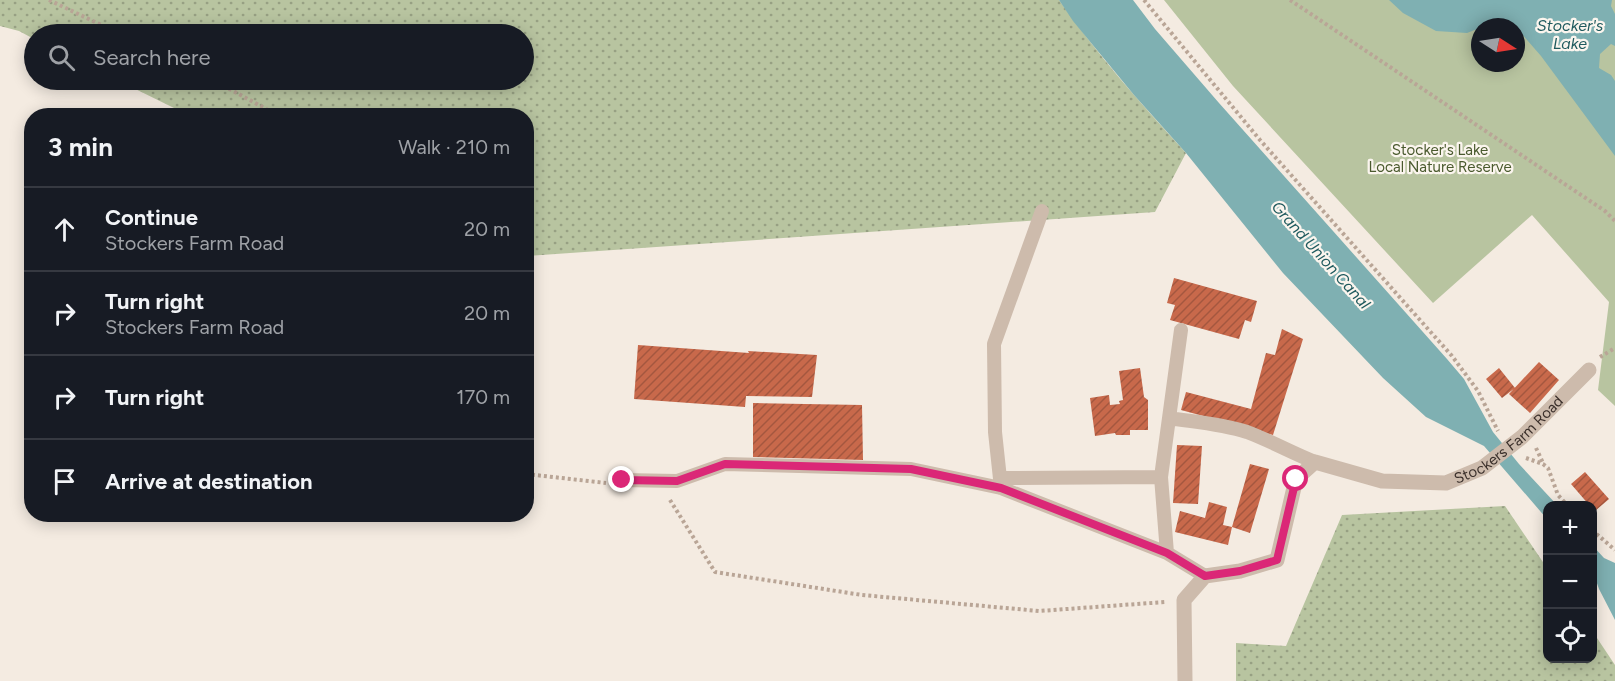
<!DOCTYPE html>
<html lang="en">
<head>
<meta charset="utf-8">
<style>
  body { margin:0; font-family:Figtree,sans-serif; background:#20242c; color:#f1f3f6 }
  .controls { position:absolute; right:18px; bottom:18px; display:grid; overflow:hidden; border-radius:12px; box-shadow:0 3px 15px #0003 }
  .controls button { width:54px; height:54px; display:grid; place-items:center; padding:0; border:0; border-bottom:2px solid #363941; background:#171b24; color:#f1f3f6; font:30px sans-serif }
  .compass { position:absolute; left:1471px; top:18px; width:54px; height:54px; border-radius:50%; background:#171b24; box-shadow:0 3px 15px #0003; rotate:102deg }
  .stop { position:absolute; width:18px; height:18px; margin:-14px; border:4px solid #db2777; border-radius:50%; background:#fff }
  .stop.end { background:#db2777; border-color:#fff; box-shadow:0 2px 6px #0008 }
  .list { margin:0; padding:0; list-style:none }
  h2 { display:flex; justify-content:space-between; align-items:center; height:78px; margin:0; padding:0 24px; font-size:26px }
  h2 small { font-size:20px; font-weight:400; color:#9ea1a6 }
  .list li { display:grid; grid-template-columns:39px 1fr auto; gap:18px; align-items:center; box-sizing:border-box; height:84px; padding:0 24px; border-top:2px solid #363941 }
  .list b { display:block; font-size:22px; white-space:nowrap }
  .list p { margin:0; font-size:20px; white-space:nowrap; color:#9ea1a6 }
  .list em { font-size:20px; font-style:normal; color:#9ea1a6 }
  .icon { flex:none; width:33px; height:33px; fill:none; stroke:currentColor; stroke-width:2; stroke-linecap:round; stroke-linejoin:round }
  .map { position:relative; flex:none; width:1615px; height:681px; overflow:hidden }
  .search { position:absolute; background:#171b24; box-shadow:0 3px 15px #0003; left:24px; top:24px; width:510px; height:66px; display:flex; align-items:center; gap:15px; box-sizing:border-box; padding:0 21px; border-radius:33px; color:#9ea1a6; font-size:22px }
  .panel { position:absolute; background:#171b24; box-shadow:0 3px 15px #0003; left:24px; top:108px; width:510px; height:414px; border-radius:24px }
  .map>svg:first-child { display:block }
  .grass { fill:url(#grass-dots) }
  .green { fill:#b8c4a0; fill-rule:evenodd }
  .water { fill:#7fb0b2 }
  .building { fill:url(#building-hatch) }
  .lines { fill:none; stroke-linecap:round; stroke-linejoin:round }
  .path { stroke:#b9a596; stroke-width:4; stroke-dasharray:3 3; stroke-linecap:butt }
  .service { stroke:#cdbbac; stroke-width:14 }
  .minor { stroke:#cdbbac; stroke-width:15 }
  .route { stroke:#db2777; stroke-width:8 }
  .labels { text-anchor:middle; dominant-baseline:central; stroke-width:4.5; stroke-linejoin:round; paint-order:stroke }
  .park-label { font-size:15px; fill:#4a5a2e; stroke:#fbf5ee }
  .street-label { font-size:15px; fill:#3b302b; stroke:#fbf5ee }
  .water-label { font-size:16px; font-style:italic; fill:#1f5a5e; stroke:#fbf5ee }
</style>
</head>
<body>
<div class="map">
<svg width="1615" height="681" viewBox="0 0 1615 681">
  <defs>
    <pattern id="grass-dots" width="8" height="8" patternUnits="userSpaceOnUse" patternTransform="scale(1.5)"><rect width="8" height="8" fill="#b8c4a0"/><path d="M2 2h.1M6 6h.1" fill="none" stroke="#97a083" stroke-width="1.8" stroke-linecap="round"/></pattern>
    <pattern id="building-hatch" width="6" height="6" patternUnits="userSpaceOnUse" patternTransform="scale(1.5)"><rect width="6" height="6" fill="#c8694b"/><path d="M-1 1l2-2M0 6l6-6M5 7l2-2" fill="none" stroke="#a4573f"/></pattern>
  </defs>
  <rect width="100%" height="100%" fill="#f4ebe1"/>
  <!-- grass -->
  <path class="grass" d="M0 0H1059C1097 54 1141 104 1186 153L1155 212 527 256 526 116 175 115 174 108 117 80H524V34H34V39L19 31 0 26Z
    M1505 506 1547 568 1548 658H1592L1593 632 1615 665V681H1236V643L1286 646 1342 515Z"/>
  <!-- green -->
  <path class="green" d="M1164 0H1615V406L1598 390 1609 302 1532 215 1433 303 1233 86ZM1480 27H1516V63H1480Z"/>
  <!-- water -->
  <path class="water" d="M1059 0H1133L1155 29 1219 103 1447 359 1464 379 1493 432 1519 464 1557 505 1548 506 1547 519 1484 446 1426 417 1383 378 1283 273 1186 153 1134 95 1073 21Z
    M1389 0H1612L1611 6 1615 14V46L1611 44 1600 54 1599 68 1611 75 1615 81V156L1541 56 1521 33 1516 31V27H1506L1495 22 1467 33 1436 31 1403 13Z
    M1592 545 1604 558 1615 563V620L1599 589 1593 572Z"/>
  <!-- building -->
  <path class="building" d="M1174 278 1257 301 1251 322 1245 320 1239 339 1170 320 1175 305 1167 303Z
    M1282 329 1303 339 1273 435 1181 410 1186 392 1251 409 1266 353 1275 355Z
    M638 345 749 353 748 351 817 355 812 397 746 396 745 407 634 399Z
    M1539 362 1559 380 1530 413 1509 394Z
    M1140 368 1144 397 1148 400V430H1130V435H1116L1115 433 1095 436 1090 398 1109 395 1110 405 1120 404 1119 401 1123 400 1119 371Z
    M1499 368 1515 388 1502 398 1486 379Z
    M753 403 862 405 863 460 753 457Z
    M1177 445 1202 446 1198 504 1173 503Z
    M1250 464 1269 469 1250 533 1232 527Z
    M1585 472 1609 499 1595 511 1592 508V506H1590L1571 484Z
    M1209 502 1227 507 1223 525 1232 527 1228 545 1175 532 1180 511 1205 518Z"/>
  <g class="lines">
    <!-- path -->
    <path class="path" d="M49 0 120 34
      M1144 0 1260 140 1452 356 1478 391 1498 431
      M1290 0 1605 211 1615 221
      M213 80 279 116
      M1600 357 1615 348
      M1536 448 1543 463
      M1526 458 1543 464 1548 468 1558 495 1568 506
      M526 474 606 483
      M670 500 715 572 862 595 1039 611 1165 602
      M1592 530 1615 550"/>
    <!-- service -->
    <path class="service" d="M1169 418C1195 422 1222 424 1247 432 1271 441 1292 453 1315 462
      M1161 477 1181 330
      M1000 478 1161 477 1167 553
      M622 480 677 481 725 464 911 469 1001 488 1167 553 1205 576
      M1001 488 995 432 994 344 1042 211"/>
    <!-- minor -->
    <path class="minor" id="s1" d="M1185 681 1184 600 1205 576 1240 571 1277 560 1296 479 1315 462 1382 481 1446 483 1482 468 1522 437 1589 370"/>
  </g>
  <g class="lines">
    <!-- route -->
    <path class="route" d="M622 480 677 481 725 464 911 469 1001 488 1167 553 1205 576 1240 571 1277 560 1296 479"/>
  </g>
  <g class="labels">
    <!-- park labels -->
    <g class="park-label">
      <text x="1440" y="150">Stocker's Lake<tspan x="1440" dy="17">Local Nature Reserve</tspan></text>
    </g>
    <!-- street labels -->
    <g class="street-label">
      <text stroke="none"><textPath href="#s1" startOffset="506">Stockers Farm Road</textPath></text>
    </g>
    <!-- water labels -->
    <g class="water-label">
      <text x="1570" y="25">Stocker's<tspan x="1570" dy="18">Lake</tspan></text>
      <text transform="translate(1321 255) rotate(48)">Grand Union Canal</text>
    </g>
  </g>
</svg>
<div class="controls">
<button>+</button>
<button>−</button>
<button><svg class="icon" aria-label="locate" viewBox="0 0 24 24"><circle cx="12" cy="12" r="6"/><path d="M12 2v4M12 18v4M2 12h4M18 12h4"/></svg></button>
</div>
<svg class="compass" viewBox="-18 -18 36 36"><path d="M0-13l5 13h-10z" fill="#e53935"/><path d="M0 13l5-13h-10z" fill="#9ea1a6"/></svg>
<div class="stop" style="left:1296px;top:479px"></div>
<div class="stop end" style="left:622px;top:480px"></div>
<div class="search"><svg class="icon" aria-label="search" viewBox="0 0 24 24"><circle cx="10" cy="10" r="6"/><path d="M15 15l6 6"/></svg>Search here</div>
<section class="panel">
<h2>3 min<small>Walk · 210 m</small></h2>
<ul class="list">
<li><svg class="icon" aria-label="ahead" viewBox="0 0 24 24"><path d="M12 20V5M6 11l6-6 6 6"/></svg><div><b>Continue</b><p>Stockers Farm Road</p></div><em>20 m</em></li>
<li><svg class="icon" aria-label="right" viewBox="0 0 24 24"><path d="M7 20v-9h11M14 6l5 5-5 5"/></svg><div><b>Turn right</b><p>Stockers Farm Road</p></div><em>20 m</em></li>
<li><svg class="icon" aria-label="right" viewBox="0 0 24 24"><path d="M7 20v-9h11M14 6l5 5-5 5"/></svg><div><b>Turn right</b></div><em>170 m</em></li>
<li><svg class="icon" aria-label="arrive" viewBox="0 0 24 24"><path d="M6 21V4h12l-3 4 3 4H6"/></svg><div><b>Arrive at destination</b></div></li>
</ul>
</section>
</div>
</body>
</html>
